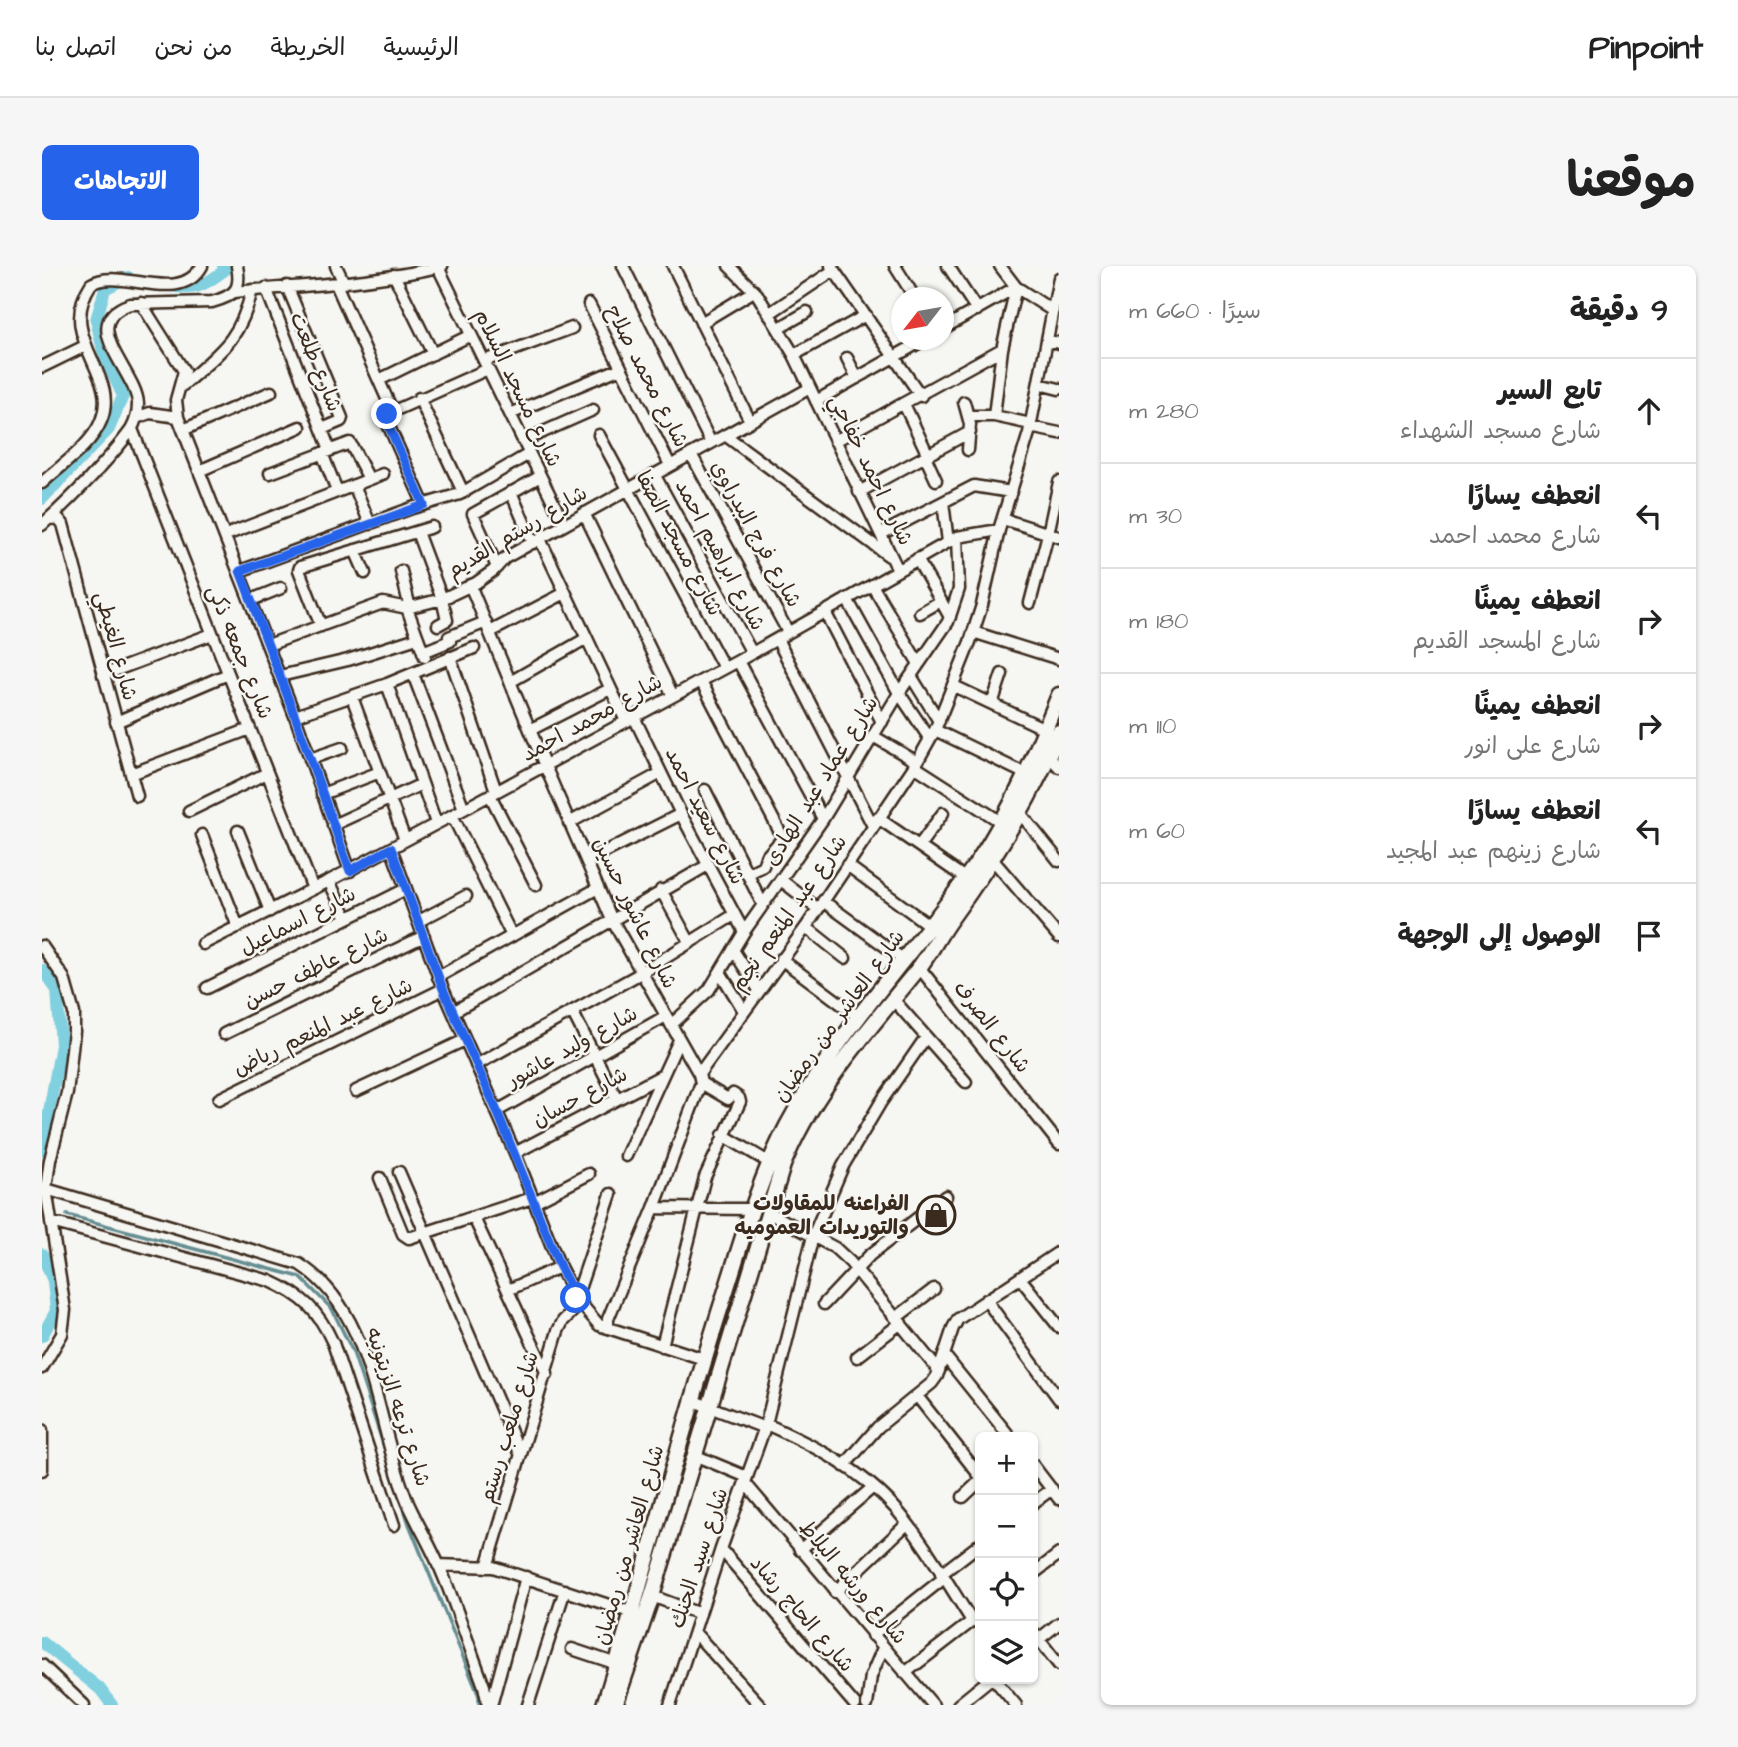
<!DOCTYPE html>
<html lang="ar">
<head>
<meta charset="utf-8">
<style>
  body { margin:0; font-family:"Architects Daughter","Playpen Sans Arabic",sans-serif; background:#f6f6f6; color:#222; direction:rtl }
  .controls { position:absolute; right:21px; bottom:21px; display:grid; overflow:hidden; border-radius:10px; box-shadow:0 2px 5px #0004 }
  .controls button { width:63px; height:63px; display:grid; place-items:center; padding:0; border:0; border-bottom:2px solid #e0e0e0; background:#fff; color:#222; font:35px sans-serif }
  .compass { position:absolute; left:849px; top:21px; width:63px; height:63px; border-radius:50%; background:#fff; box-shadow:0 2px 5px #0004; rotate:239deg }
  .stop { position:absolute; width:21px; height:21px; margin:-16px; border:5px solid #2563eb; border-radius:50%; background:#fff }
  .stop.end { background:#2563eb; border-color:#fff; box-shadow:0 2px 7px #0008 }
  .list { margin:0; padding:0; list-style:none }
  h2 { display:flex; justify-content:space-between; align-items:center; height:91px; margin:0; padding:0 28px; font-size:30px }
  h2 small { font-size:23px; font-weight:400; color:#767676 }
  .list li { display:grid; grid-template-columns:46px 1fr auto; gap:21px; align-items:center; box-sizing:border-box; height:105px; padding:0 28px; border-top:2px solid #e0e0e0 }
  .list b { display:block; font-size:26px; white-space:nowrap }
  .list p { margin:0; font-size:23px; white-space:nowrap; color:#767676 }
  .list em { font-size:23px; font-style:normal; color:#767676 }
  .icon { flex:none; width:38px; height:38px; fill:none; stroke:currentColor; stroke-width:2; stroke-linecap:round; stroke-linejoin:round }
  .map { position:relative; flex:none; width:1017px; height:1439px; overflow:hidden; direction:ltr; border-radius:10px }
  header { display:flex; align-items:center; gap:42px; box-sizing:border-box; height:98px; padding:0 35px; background:#fff; border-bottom:2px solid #e0e0e0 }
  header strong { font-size:33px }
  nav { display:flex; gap:38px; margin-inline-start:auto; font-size:24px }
  .intro { display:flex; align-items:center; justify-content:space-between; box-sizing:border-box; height:168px; padding:0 42px }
  h1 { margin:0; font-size:49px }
  .button { padding:18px 32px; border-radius:10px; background:#2563eb; color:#fff; font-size:24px; font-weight:700 }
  main { display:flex; gap:42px; padding:0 42px }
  aside { flex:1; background:#fff; border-radius:10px; box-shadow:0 2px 5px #0004 }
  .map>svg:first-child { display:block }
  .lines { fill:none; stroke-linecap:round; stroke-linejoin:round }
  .stream { stroke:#658e92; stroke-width:3.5 }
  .canal { stroke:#81d0df; stroke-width:12 }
  .street-casing { stroke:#3b2a1e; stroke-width:15 }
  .secondary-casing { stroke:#3b2a1e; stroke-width:19 }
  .street { stroke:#f6f6f2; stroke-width:10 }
  .secondary { stroke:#f6f6f2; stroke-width:14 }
  .route { stroke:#2563eb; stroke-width:9 }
  .labels { text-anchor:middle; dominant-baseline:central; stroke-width:5; stroke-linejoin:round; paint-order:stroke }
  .street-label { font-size:21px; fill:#3b2a1e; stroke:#f6f6f2 }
  .poi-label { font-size:21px; font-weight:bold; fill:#3b2a1e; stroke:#f6f6f2; text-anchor:end }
</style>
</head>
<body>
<header>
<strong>Pinpoint</strong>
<nav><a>الرئيسية</a><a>الخريطة</a><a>من نحن</a><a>اتصل بنا</a></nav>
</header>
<div class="intro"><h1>موقعنا</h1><a class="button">الاتجاهات</a></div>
<main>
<aside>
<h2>9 دقيقة<small>سيرًا · 660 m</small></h2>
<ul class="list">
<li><svg class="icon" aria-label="ahead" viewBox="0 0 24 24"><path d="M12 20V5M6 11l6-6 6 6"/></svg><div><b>تابع السير</b><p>شارع مسجد الشهداء</p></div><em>280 m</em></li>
<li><svg class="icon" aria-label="left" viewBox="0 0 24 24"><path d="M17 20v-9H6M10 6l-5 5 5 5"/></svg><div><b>انعطف يسارًا</b><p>شارع محمد احمد</p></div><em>30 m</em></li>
<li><svg class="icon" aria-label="right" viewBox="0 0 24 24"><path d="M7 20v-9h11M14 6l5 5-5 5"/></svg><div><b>انعطف يمينًا</b><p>شارع المسجد القديم</p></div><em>180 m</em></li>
<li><svg class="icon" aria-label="right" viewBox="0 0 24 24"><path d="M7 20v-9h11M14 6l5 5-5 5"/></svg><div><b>انعطف يمينًا</b><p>شارع على انور</p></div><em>110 m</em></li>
<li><svg class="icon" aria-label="left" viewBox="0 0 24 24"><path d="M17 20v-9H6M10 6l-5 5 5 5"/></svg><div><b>انعطف يسارًا</b><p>شارع زينهم عبد المجيد</p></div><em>60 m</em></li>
<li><svg class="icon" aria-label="arrive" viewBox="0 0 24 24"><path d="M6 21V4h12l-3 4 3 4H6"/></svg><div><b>الوصول إلى الوجهة</b></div></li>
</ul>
</aside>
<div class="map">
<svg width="1017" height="1439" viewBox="0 0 1017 1439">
  <rect width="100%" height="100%" fill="#f6f6f2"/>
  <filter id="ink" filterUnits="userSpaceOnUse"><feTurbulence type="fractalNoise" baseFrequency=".0143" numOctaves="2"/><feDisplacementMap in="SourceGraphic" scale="14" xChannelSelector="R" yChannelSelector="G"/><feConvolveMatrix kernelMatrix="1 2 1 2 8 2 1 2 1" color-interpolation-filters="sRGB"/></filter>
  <g filter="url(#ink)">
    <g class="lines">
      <!-- stream -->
      <path class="stream" d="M25 949 258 1011 290 1043 311 1086 367 1258 437 1430V1439"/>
      <!-- canal -->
      <path class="canal" d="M120 18C151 26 157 23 183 4L181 0
        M0 233 67 163 81 130 62 89 54 54 63 23 86 11
        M0 704 15 724 19 779 0 884
        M0 988 11 1015 14 1045 0 1070
        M0 1376 58 1423 70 1439"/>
      <defs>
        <path id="street" d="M294 0 302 17
          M581 0 669 177
          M631 0 708 155
          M687 0 715 28 752 89 856 304
          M789 0 879 130
          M853 0 873 32
          M906 0 935 44
          M958 0 974 21 1011 45
          M396 1 522 258
          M352 9 391 88
          M294 18 350 144
          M245 20 300 152 299 155 280 163
          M224 22 288 184
          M193 26C262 19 332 17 400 0
          M99 37 142 105 134 134 136 151
          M547 38 628 199
          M728 47 792 4
          M659 57 712 25
          M737 62 765 46
          M902 62 974 21 960 83 952 150
          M1005 74 1017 77
          M752 89 824 49
          M805 92 815 112
          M442 95 530 62
          M0 101 43 80
          M337 114 429 69
          M997 118 1017 123
          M141 119C178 86 198 75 210 24
          M377 132 421 226
          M774 135 882 74
          M922 136 928 158 926 184
          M862 138 886 189
          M468 148 579 102
          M926 150H952L989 158
          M94 152 108 147 136 151 253 450 308 605
          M988 161 1017 167
          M90 163 271 623
          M141 164 229 126
          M557 169 682 402
          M683 169 847 290
          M481 175 551 144
          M793 175 960 83
          M280 187 295 225
          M649 188 746 366
          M883 190 894 214
          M157 205 258 161
          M228 207 308 177 327 213
          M612 208 710 387
          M0 217C19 199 49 180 59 155 79 107 13 73 49 18 78 0 137 41 160 0
          M312 219 328 258
          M469 226 491 277
          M817 226 928 166
          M901 236 906 276
          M382 239 344 154 345 148 446 103
          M542 247 631 430
          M7 253 16 252 21 258 95 530
          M961 253 1017 271
          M0 259C27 235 68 193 89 164 93 157 96 147 96 138 95 106 33 57 88 38L170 36C192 30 200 24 195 0
          M375 266 400 333 405 354 396 359
          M839 268 932 220 969 226
          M184 269 341 208
          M498 273 584 455
          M313 284 323 307
          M875 293 908 351
          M455 301 431 248 497 211
          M198 305 370 242 418 228 487 188
          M359 305 368 342
          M428 319 503 500 570 654 657 808 659 817 612 942 566 1053V1062
          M830 319 877 398
          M805 333 857 427 888 473
          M209 334 239 322
          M988 337 1006 268 1017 216
          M365 342 383 391
          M783 346 840 456
          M878 347 899 335
          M279 360 257 304 258 301 390 261
          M448 366 523 327
          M931 366 1017 393
          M735 373 831 560
          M226 379 341 337 365 342 400 333 434 317 451 305 463 292 768 122
          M381 386 408 375 407 371 444 356
          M408 391 454 525
          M696 395 781 553
          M371 408 422 543
          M61 409 170 368
          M238 410 306 394 375 372
          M869 410 897 455
          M659 415 741 572 724 591 721 600 705 608
          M468 416 545 372
          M345 418 394 557
          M912 420 1003 463
          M310 431 363 574
          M950 438 960 408
          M253 450 345 418 432 382
          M592 451 639 548 702 666
          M74 456 186 408
          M488 464 568 423
          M893 464 984 508
          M831 470 875 496
          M1007 490 1017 501
          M268 493 300 482
          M872 500 959 556
          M89 508 208 463
          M663 524 721 639
          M280 528 338 506
          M448 529 494 619
          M147 545 225 507
          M979 548 1017 595
          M410 549 470 670
          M836 552 923 612
          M527 557 619 507
          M291 559 380 518
          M196 565 228 645
          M160 569 196 661
          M877 580 901 547
          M349 582 401 723 473 887 518 1001 534 1032 557 1059 662 1093
          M951 594 1017 671
          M545 595 639 548
          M805 599 892 663
          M739 614 776 643
          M287 615 305 652
          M619 624 648 677
          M781 635 862 694
          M377 655 424 630
          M764 661 803 692
          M161 678 287 615 422 543 696 395 915 271 957 264
          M0 680 22 712 32 747V766L25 827 8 894 4 923 23 1044 20 1068 0 1102
          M691 684 717 724
          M739 693 818 752
          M877 701 1017 878
          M678 706 702 745
          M396 711 556 622
          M165 722 364 623
          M850 732 924 816
          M411 746 666 599
          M531 747 575 833
          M629 759 667 724 702 666 781 553 857 427 906 356 917 323 915 271
          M182 768 382 670
          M434 799 599 707 692 649
          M657 808 764 661 875 496 893 464 928 376 940 339 957 264 987 167 1017 12
          M314 825 423 774
          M177 833 401 723
          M455 845 624 750
          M681 869 728 897
          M473 887 621 809
          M584 890 637 774
          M357 906 478 1187
          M338 912 361 968 367 972 490 932
          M4 923 257 998C334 1047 333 1159 366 1237 377 1261 391 1284 401 1309 416 1345 428 1383 442 1420L446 1439
          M492 936 547 908
          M612 942 710 943
          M726 946 793 982 808 996 897 1105
          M432 952 505 1108
          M9 956 228 1015C261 1030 276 1044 291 1077L352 1259
          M978 1012 1017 1061
          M466 1024 518 1001
          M534 1032 569 928
          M944 1034 1017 1133
          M782 1038 828 989 904 930
          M854 1052 892 1023
          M620 1080 663 911 698 836 697 832 691 828 686 833 659 817
          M902 1089 968 1171
          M815 1091 859 1057
          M875 1130 938 1210
          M649 1134 723 1162
          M724 1158C771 1179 820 1204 854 1243 883 1277 906 1318 930 1355
          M0 1164V1204
          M652 1189 705 1211
          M991 1199 1017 1233
          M802 1200 836 1161 890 1117 895 1110 911 1062 916 1053 1017 986
          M703 1217 891 1439
          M921 1231 938 1215
          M991 1237 1010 1223
          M679 1283 813 1439
          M758 1284 830 1222
          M396 1299 451 1301 591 1347
          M445 1301 516 1065 521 1055 538 1038
          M899 1308 938 1278
          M991 1308 1017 1288
          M793 1326 865 1258
          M610 1330 658 1348
          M991 1366 1017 1399
          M653 1367 718 1439
          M830 1369 902 1312
          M991 1378 1017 1357
          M530 1383 575 1398
          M0 1399 42 1439
          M863 1407 938 1349
          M952 1413 974 1439
          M450 1436 484 1311
          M486 1439 523 1324
          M628 1439 679 1283 724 1158 771 970 801 900 839 836 884 771
          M825 1439 829 1410 841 1382
          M916 1439 948 1413"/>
        <path id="secondary" d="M562 1439C604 1305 638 1168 681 1034 700 975 716 915 745 860 795 765 875 684 936 595 971 543 994 486 1017 429
          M573 1439 610 1330 741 899C771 824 826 765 876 703 888 688 897 669 908 654 952 594 989 534 1017 466"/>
      </defs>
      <!-- street casing -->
      <use href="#street" class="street-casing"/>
      <!-- secondary casing -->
      <use href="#secondary" class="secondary-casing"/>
      <!-- street -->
      <use href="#street" class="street"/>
      <!-- secondary -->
      <use href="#secondary" class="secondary"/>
    </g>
  </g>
  <g class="lines" filter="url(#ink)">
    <!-- route -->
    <path class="route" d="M345 148 344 154 382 239 198 305 253 450 308 605 349 582 401 723 455 845 518 1001 534 1032"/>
  </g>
  <!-- icons -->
  <defs>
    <symbol id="shop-ring" viewBox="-11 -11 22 22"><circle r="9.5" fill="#f6f6f2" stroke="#3b2a1e" stroke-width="1.5"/><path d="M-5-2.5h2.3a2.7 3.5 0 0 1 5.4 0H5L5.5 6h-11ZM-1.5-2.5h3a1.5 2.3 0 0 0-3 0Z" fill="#3b2a1e"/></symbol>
  </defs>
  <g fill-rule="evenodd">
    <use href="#shop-ring" x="872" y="927" width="44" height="44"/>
  </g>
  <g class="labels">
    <!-- street labels -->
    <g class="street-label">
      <text transform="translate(274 96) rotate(68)">شارع طلعت</text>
      <text transform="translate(605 110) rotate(63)">شارع محمد صلاح</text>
      <text transform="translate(476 122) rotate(64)">شارع مسجد السلام</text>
      <text transform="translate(829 204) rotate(64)">شارع احمد خفاجي</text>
      <text transform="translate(475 266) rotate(-31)">شارع رستم القديم</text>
      <text transform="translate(714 268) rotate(61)">شارع فرج البدراوي</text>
      <text transform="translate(637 277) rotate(62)">شارع مسجد الصفا</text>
      <text transform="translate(678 289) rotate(62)">شارع ابراهيم احمد</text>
      <text transform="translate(74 380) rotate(75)">شارع الغيطي</text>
      <text transform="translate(198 386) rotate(68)">شارع جمعه ذكى</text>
      <text transform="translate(550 452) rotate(-29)">شارع محمد احمد</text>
      <text transform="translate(779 515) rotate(-58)">شارع عماد عبد الهادى</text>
      <text transform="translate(663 550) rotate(63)">شارع سعيد احمد</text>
      <text transform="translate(593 647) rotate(64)">شارع عاشور حسين</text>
      <text transform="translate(747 647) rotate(-55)">شارع عبد المنعم نجم</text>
      <text transform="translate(256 655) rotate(-27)">شارع اسماعيل</text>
      <text transform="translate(274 702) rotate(-26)">شارع عاطف حسن</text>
      <text transform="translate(797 750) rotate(-54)">شارع العاشر من رمضان</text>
      <text transform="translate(281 761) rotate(-26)">شارع عبد المنعم رياض</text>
      <text transform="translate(950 761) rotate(52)">شارع الصرف</text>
      <text transform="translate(530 781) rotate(-29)">شارع وليد عاشور</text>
      <text transform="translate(538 831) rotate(-28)">شارع حسان</text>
      <text transform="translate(356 1141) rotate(72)">شارع ترعه الزيتونيه</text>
      <text transform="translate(467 1161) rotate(-73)">شارع ملعب رستم</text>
      <text transform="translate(587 1279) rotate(-74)">شارع العاشر من رمضان</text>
      <text transform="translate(657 1292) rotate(-72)">شارع سيد الحنك</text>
      <text transform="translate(811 1316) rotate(50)">شارع ورشه البلاط</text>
      <text transform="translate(760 1348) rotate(49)">شارع الحاج رشاد</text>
    </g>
    <!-- poi labels -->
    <g class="poi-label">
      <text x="867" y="937">الفراعنه للمقاولات<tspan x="867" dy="24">والتوريدات العموميه</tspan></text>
    </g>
  </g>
</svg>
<div class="controls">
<button>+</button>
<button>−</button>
<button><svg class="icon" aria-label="locate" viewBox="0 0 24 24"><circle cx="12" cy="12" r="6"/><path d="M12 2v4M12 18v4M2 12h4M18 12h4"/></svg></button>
<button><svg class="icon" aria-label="layers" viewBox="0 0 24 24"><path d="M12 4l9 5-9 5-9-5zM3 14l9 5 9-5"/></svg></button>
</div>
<svg class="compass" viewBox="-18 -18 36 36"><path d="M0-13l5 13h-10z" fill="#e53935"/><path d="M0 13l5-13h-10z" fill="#767676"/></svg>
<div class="stop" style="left:534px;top:1032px"></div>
<div class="stop end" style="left:345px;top:148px"></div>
</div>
</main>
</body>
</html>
